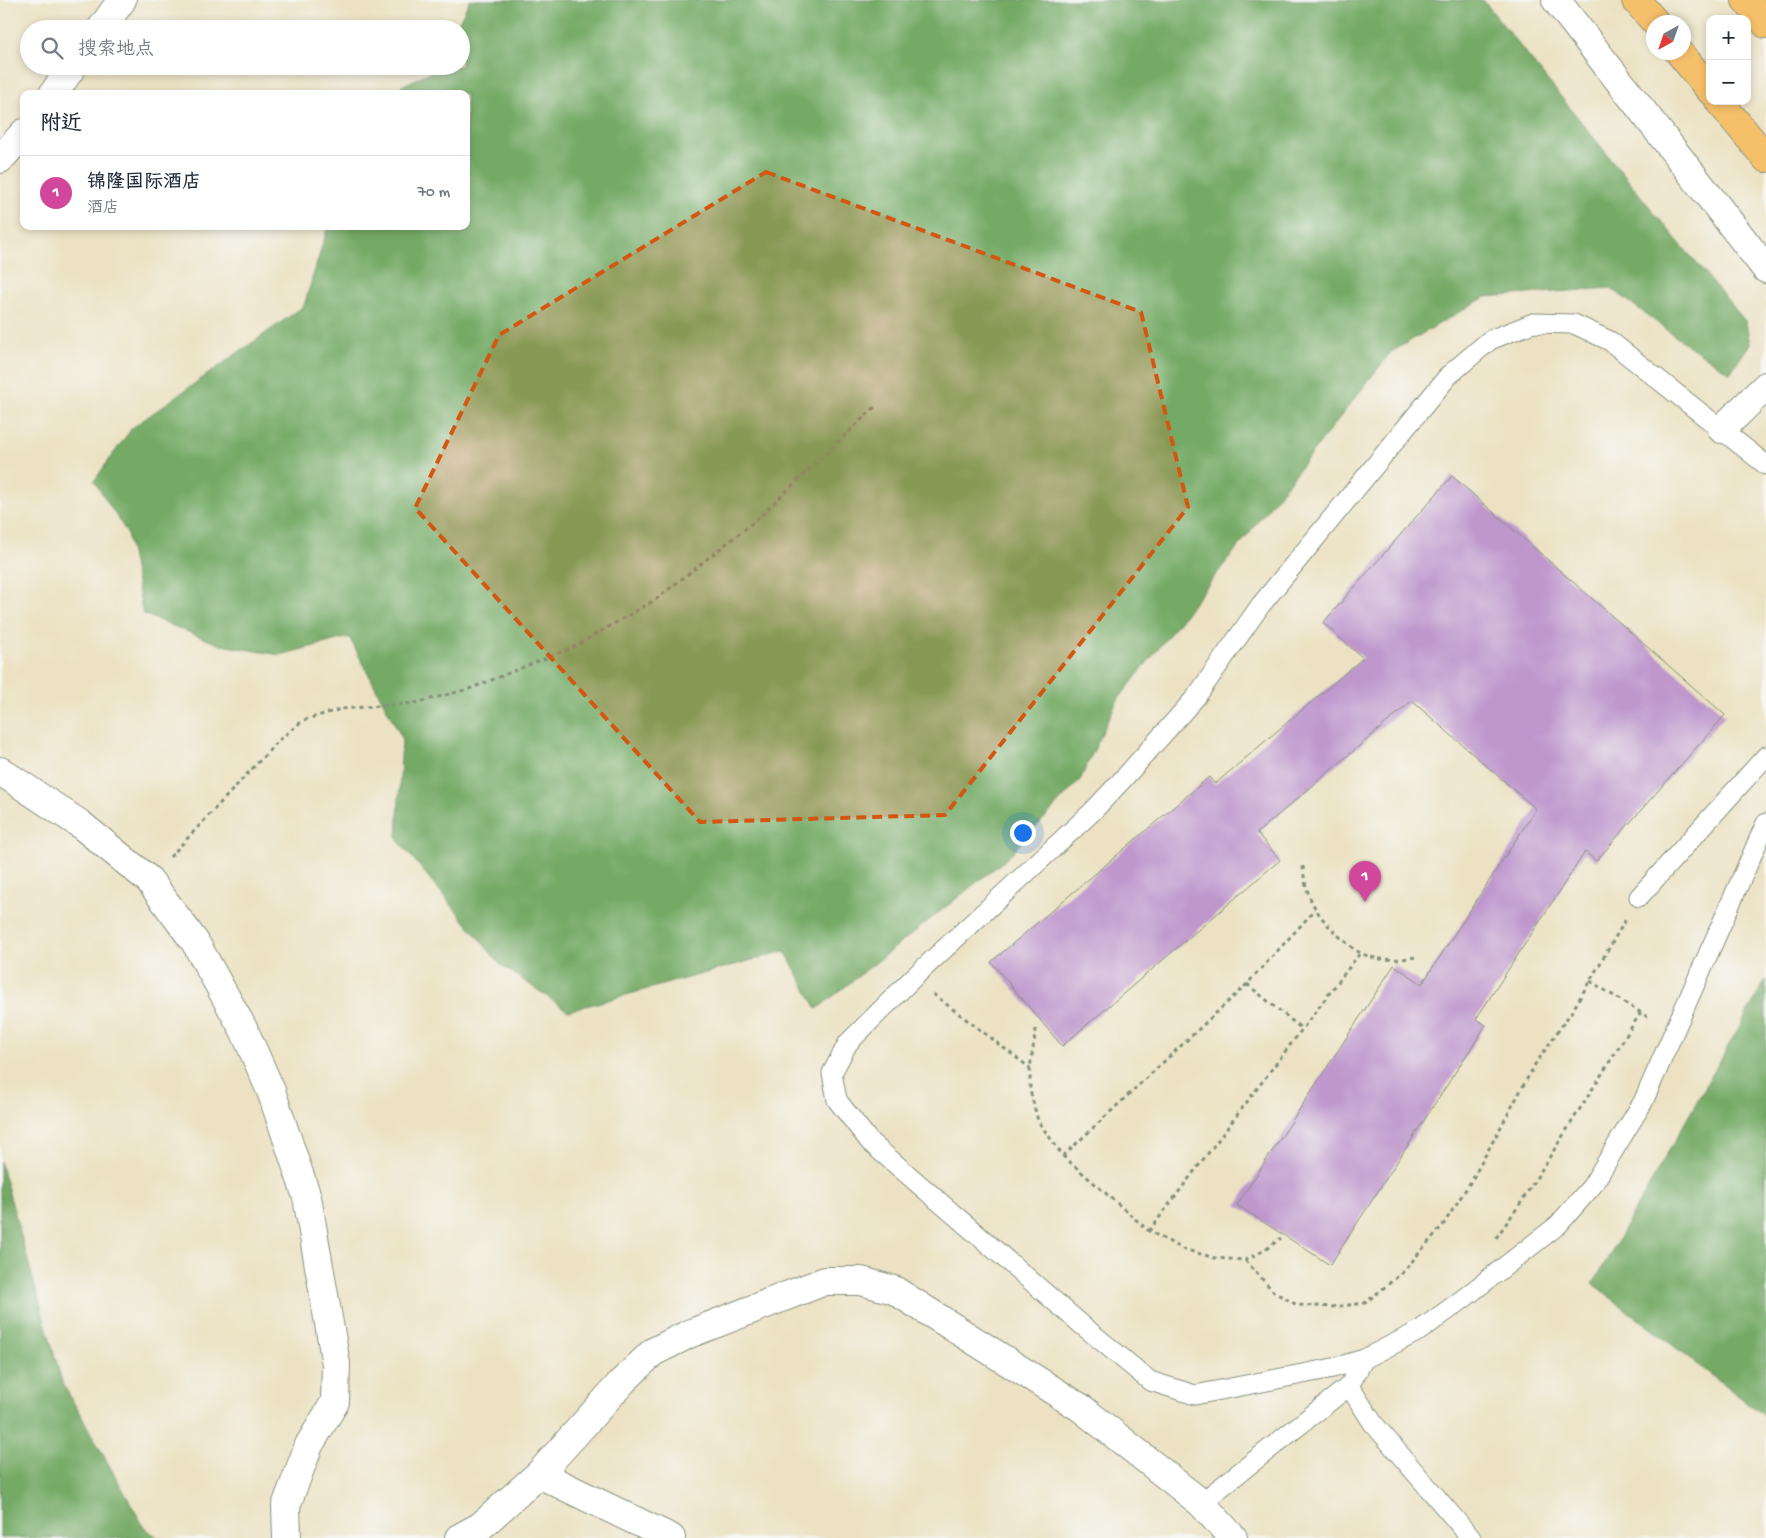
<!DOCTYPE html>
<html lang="zh">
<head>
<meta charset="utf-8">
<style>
  body { margin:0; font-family:"Gochi Hand","LXGW WenKai TC",sans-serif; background:#f2f2f3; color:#1f2937 }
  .controls { position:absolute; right:15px; top:15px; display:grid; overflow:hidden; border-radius:10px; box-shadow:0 2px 8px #0003 }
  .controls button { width:45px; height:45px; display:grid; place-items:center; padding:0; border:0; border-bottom:1px solid #e0e1e3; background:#fff; color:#1f2937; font:25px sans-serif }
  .compass { position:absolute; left:1646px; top:15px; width:45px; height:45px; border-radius:50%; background:#fff; box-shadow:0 2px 8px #0003; rotate:220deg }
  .you { position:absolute; left:1022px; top:832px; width:18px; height:18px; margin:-12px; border:4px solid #fff; border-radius:50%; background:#1a73e8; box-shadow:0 0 0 8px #1a73e833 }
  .badge { display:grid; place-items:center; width:32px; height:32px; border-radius:50%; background:#111827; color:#fff; font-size:16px; font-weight:700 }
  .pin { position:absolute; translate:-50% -41px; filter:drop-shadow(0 1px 2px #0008) }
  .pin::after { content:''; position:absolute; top:26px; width:18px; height:15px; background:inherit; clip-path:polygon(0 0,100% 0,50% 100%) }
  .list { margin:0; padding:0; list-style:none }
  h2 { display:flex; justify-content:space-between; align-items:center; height:65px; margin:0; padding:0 20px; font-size:21px }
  h2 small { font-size:16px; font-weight:400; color:#747a83 }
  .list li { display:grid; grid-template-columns:32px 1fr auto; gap:15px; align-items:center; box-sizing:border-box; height:75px; padding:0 20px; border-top:1px solid #e0e1e3 }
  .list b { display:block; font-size:19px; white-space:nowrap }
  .list p { margin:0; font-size:16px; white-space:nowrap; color:#747a83 }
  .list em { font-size:16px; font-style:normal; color:#747a83 }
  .icon { flex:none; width:28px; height:28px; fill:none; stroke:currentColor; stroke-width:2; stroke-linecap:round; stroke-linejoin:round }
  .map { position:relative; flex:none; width:1766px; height:1538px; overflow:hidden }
  .search { position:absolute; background:#fff; box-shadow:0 2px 8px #0003; left:20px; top:20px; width:450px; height:55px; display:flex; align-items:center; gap:12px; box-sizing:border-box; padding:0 18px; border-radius:28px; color:#747a83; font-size:19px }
  .panel { position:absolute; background:#fff; box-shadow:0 2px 8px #0003; left:20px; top:90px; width:450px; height:140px; border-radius:10px }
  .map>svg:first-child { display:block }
  .forest { fill:#74aa66; stroke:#4a744d }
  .building { fill:#be97cd }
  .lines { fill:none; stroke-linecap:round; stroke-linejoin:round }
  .service-casing { stroke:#86907c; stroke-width:21 }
  .minor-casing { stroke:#86907c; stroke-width:30 }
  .tertiary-casing { stroke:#86907c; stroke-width:30 }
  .trunk-casing { stroke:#86907c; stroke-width:30 }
  .path { stroke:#86907c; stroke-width:3; stroke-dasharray:4 4; stroke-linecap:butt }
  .service { stroke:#fff; stroke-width:19 }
  .minor { stroke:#fff; stroke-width:28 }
  .tertiary { stroke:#fff; stroke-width:28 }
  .trunk { stroke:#f6c06b; stroke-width:28 }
  .marked { fill:#d45610; fill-opacity:0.2; stroke:#d45610; stroke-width:4; stroke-dasharray:10 6; stroke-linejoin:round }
</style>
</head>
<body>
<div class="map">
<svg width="1766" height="1538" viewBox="0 0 1766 1538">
  <rect width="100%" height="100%" fill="#f6f6f2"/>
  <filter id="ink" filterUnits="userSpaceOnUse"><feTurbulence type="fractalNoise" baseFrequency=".02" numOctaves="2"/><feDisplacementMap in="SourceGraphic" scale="10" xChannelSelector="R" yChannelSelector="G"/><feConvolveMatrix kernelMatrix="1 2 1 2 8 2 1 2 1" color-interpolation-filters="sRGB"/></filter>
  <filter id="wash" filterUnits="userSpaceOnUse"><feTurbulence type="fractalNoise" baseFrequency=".0096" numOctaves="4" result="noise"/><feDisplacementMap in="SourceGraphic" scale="20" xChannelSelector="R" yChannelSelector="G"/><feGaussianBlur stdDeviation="1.12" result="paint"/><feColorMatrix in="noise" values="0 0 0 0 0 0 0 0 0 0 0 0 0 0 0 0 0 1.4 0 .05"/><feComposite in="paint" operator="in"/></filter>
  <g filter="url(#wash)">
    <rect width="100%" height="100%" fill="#ece2c3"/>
    <!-- forest -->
    <path class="forest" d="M470 0H1483L1656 215 1746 322 1750 344 1730 373 1679 339 1611 288 1485 297 1391 352 1117 701 1080 780 1005 860 817 1009 785 951 568 1011 500 964 397 839 402 738 349 637 280 655 221 645 143 614 127 533 94 481 132 428 304 306 328 226H466V94H394L400 87 434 70 436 66H461V29H455Z
      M1766 980V1417L1593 1284Z
      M0 1161 62 1382 144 1527 158 1538H0Z"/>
    <g id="blocks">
      <!-- building -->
      <path class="building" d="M1452 476 1725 715 1596 861 1585 852 1476 1019 1486 1025 1330 1265 1237 1205 1394 965 1422 984 1536 809 1412 701 1257 833 1280 860 1062 1046 991 962 1209 777 1215 784 1363 658 1323 623Z"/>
    </g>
  </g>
  <g filter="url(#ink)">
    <use href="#blocks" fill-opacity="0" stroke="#86907c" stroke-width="1"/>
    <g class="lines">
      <defs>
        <path id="service" d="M1766 465 1610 341 1574 324 1533 323 1490 340 1449 375 1260 606 1196 697 1125 777 1092 812 913 978 848 1043 832 1073 837 1100 870 1142 1082 1325 1150 1381 1195 1395 1333 1368 1364 1359 1419 1331 1459 1302 1558 1225 1592 1186 1643 1102 1766 823
          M1639 897 1766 756
          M1349 1386 1373 1423 1471 1538
          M1201 1503 1349 1386 1364 1359"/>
        <path id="minor" d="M101 29 122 0
          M53 94 73 66
          M0 159 24 133
          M1722 429 1766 386
          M0 771 80 824 149 880 195 942 244 1030 271 1091 307 1197 336 1364 335 1402 309 1445 286 1506 287 1538
          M539 1474 671 1538
          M459 1538 481 1526 539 1474 622 1382 653 1352 689 1334 825 1281H861L894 1290 1081 1408 1201 1503 1233 1538"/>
        <path id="tertiary" d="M1556 0 1766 269"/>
        <path id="trunk" d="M1636 0 1655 22
          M1746 0 1766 24
          M1679 52 1710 90
          M1719 101 1766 158"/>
      </defs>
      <!-- service casing -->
      <use href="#service" class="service-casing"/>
      <!-- minor casing -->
      <use href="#minor" class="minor-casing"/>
      <!-- tertiary casing -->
      <use href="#tertiary" class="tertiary-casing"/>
      <!-- trunk casing -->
      <use href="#trunk" class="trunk-casing"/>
      <!-- path -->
      <path class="path" d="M170 857 279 740 304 720 341 709 415 703 469 689 574 647 655 600 755 521 877 405
        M1303 866C1305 898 1318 917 1341 938 1347 943 1353 949 1359 952 1376 962 1398 960 1416 957
        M1590 981 1651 1019
        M1247 984 1302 1029
        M933 994 1030 1068
        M1036 1029 1030 1068V1090L1038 1121 1063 1156 1149 1231 1183 1249 1215 1258 1245 1260 1265 1250 1281 1238
        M1063 1156 1247 984 1315 910
        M1149 1231 1360 953
        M1496 1238 1520 1204 1641 1012
        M1245 1260 1274 1292 1297 1305 1332 1307 1365 1303 1402 1273 1443 1225 1473 1178 1534 1066 1574 1008 1626 919"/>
      <!-- service -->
      <use href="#service" class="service"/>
      <!-- minor -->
      <use href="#minor" class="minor"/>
      <!-- tertiary -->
      <use href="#tertiary" class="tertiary"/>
      <!-- trunk -->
      <use href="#trunk" class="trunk"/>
    </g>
  </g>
  <!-- marked area -->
  <path class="marked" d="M766 172 1141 312 1188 507 945 815 700 822 415 508 499 335Z"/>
</svg>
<div class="controls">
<button>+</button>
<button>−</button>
</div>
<svg class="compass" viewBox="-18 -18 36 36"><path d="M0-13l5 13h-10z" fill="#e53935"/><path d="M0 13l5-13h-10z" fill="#747a83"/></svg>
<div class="you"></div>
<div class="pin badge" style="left:1365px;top:902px;background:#d1479c">1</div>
<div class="search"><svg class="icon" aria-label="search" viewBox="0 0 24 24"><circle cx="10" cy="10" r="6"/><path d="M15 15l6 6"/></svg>搜索地点</div>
<section class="panel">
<h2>附近<small></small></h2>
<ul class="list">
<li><span class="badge" style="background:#d1479c">1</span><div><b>锦隆国际酒店</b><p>酒店</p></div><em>70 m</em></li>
</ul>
</section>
</div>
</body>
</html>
